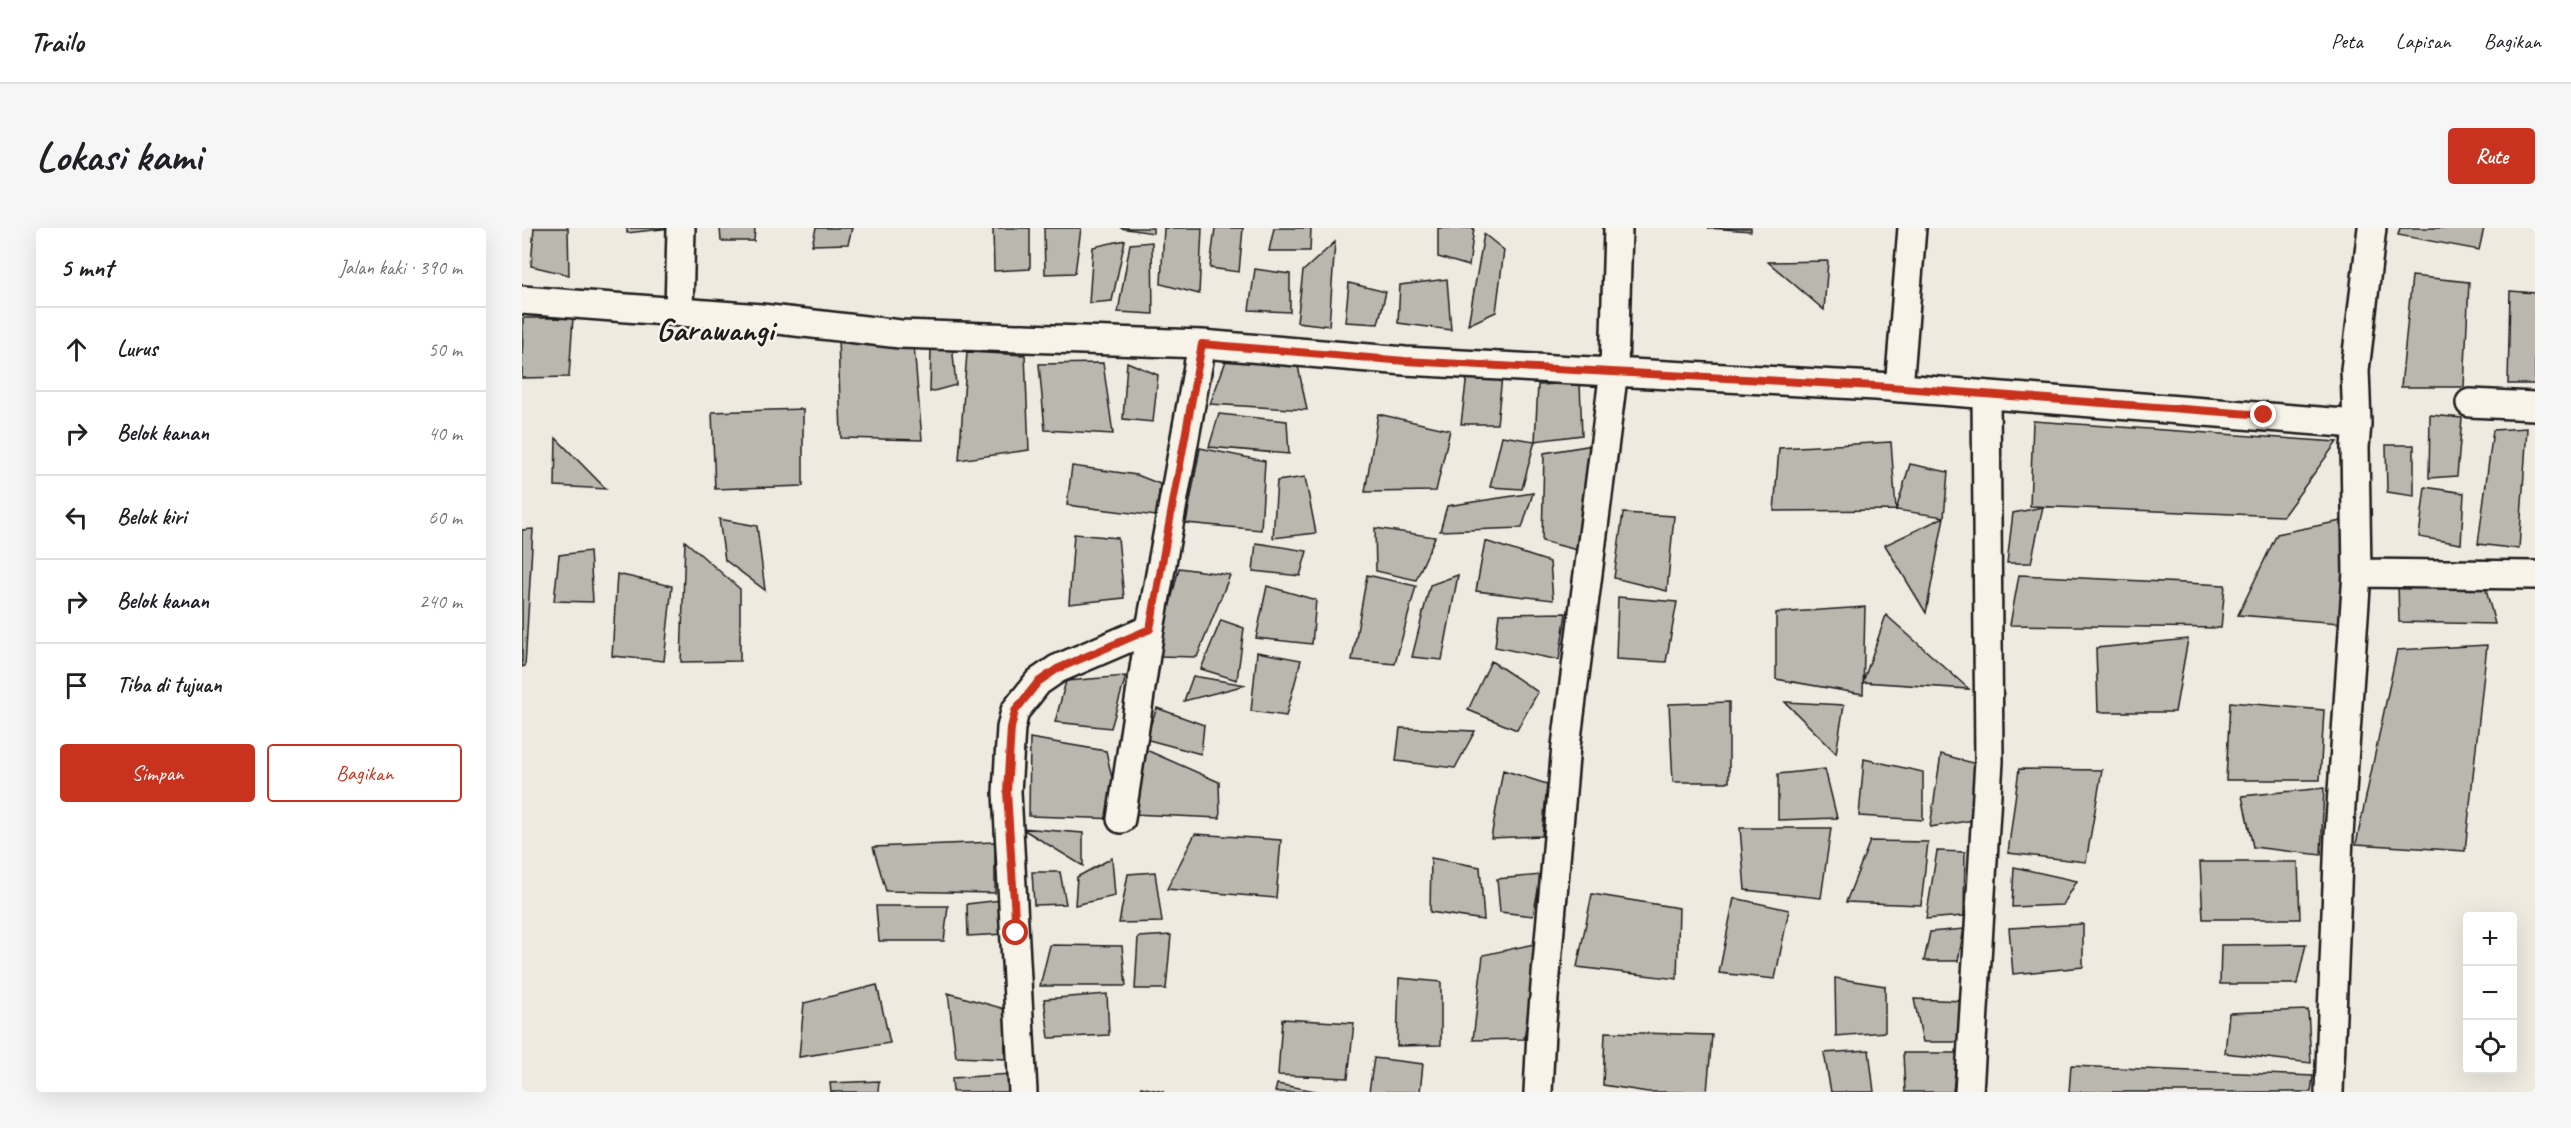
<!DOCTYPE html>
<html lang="id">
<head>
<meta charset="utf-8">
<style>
  body { margin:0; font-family:Caveat,sans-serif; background:#f6f6f6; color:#202124 }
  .controls { position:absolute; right:18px; bottom:18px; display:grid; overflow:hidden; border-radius:6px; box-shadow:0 6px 24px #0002 }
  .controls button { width:54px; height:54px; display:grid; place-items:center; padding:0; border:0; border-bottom:2px solid #e0e0e0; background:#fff; color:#202124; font:30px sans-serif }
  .stop { position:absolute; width:18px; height:18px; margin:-14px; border:4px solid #c8321e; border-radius:50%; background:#fff }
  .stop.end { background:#c8321e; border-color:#fff; box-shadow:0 2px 6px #0008 }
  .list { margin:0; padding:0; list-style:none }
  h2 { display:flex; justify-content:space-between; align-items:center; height:78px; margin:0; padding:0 24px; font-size:26px }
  h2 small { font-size:20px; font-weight:400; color:#757577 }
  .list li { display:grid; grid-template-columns:39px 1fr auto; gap:18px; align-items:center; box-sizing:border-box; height:84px; padding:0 24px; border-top:2px solid #e0e0e0 }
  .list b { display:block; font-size:22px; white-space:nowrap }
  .list em { font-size:20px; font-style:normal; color:#757577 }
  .actions { display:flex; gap:12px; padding:18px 24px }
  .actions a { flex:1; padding:14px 0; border:2px solid #c8321e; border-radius:6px; text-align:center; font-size:21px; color:#c8321e }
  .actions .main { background:#c8321e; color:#fff }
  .icon { flex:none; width:33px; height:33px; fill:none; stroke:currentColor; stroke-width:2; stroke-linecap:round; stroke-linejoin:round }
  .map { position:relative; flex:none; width:2013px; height:864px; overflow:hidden; border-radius:6px }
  header { display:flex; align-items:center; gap:36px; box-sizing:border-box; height:84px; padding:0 30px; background:#fff; border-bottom:2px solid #e0e0e0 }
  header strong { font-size:28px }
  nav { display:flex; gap:33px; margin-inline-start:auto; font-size:21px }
  .intro { display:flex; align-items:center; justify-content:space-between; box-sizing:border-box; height:144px; padding:0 36px }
  h1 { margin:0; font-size:42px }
  .button { padding:15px 27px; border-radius:6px; background:#c8321e; color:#fff; font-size:21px; font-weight:700 }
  main { display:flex; gap:36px; padding:0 36px }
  aside { flex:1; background:#fff; border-radius:6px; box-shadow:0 6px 24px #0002 }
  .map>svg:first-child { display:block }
  .building { fill:#bab7af; stroke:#1c1c1c; stroke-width:1.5 }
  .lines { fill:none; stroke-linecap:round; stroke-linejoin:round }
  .minor-casing { stroke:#1c1c1c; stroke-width:32 }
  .minor { stroke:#f7f3e8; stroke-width:27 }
  .route { stroke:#c8321e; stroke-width:8 }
  .labels { text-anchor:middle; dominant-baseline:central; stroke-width:5; stroke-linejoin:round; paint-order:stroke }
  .quarter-label { font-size:32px; font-weight:bold; fill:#1c1c1c; stroke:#f7f3e8 }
</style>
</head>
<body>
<header>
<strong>Trailo</strong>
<nav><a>Peta</a><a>Lapisan</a><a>Bagikan</a></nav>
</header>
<div class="intro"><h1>Lokasi kami</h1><a class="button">Rute</a></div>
<main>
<aside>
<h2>5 mnt<small>Jalan kaki · 390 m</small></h2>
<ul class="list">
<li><svg class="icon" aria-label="ahead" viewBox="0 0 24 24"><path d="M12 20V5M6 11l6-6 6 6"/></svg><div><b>Lurus</b></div><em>50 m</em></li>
<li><svg class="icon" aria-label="right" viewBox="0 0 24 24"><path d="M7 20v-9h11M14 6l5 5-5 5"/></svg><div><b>Belok kanan</b></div><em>40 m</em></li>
<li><svg class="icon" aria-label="left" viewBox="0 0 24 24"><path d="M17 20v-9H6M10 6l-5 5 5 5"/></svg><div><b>Belok kiri</b></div><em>60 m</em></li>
<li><svg class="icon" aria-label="right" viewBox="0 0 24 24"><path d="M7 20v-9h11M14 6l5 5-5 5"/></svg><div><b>Belok kanan</b></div><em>240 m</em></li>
<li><svg class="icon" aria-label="arrive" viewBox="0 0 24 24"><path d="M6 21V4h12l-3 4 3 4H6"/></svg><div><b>Tiba di tujuan</b></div></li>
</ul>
<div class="actions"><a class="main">Simpan</a><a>Bagikan</a></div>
</aside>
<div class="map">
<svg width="2013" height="864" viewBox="0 0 2013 864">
  <rect width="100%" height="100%" fill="#eeeae0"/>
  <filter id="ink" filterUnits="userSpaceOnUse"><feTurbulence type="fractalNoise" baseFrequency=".0167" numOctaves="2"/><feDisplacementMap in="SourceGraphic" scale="12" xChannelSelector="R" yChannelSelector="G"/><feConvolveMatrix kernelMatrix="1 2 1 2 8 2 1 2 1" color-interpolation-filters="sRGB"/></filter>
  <g filter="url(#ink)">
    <!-- building -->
    <path class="building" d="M12 0H46L47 47 9 38Z
      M105 0H149L105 5Z
      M198 0H233L232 13H199Z
      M294 0H330L326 16 290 17Z
      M471 0H508V41L472 43Z
      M522 0H559L553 45 523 46Z
      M598 0H631V5Z
      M642 0H680L677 66 639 56Z
      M693 0H721L717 44 688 40Z
      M752 0H789L788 23H747Z
      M916 0H952L947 38 916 29Z
      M1186 0H1229V3Z
      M1878 0H1962L1957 22 1876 7Z
      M962 6 982 22 974 84 946 97Z
      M603 12 590 73 567 75 571 19Z
      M630 14 631 86 596 84 608 16Z
      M813 14 807 98 775 94 781 43Z
      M1306 33 1302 82 1246 34Z
      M733 41 768 46V84L727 82Z
      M1890 48 1947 54 1942 159H1879Z
      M925 51 929 102 876 95 878 57Z
      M827 55 864 64 856 96 823 94Z
      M1988 63 2013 65V156H1986Z
      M1 90H51L47 149 0 150Z
      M316 108 392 118 400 212 319 210Z
      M430 116 434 157 408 164 409 121Z
      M445 124 503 127 507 222 437 232Z
      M705 130 776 138 785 182 688 176Z
      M605 134 636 147 631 194 601 191Z
      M581 135 591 206 523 202 517 136Z
      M945 147 980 149 975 196H939Z
      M1058 155 1060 207 1013 213 1016 157Z
      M281 181V258L193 261 190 184Z
      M697 186 765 193 767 226 687 219Z
      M856 186 928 202 914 263 843 264Z
      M1908 187 1940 190 1935 248 1907 250Z
      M1511 193 1815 214 1761 288 1508 278Z
      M2005 200 1997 321 1956 316 1971 202Z
      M980 208 1013 213 1000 261 968 259Z
      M34 210 84 261 33 258Z
      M1369 214 1374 282 1252 283 1257 220Z
      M1071 217 1055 322 1020 313 1022 225Z
      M1864 217H1892V268L1865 264Z
      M678 220 743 233 739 302 664 295Z
      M1388 236 1426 244 1422 289 1374 282Z
      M550 238 615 247 638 256 634 288 545 277Z
      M783 249 794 305 751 310 755 253Z
      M1903 259 1942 265 1939 316 1897 309Z
      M1011 265 1000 300 918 303 925 278Z
      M1521 279 1509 335H1485L1491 285Z
      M1101 285 1152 288 1145 363 1092 350Z
      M1422 289 1404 385 1363 317Z
      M1834 290 1831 396 1716 387 1755 306Z
      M197 291 235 298 243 362 203 332Z
      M853 300 913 309 894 352 854 343Z
      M11 301 3 438 0 439V302Z
      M552 306 596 310 602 370 547 376Z
      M163 313 218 361V433L159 434Z
      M963 313 1028 334 1031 372 954 363Z
      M734 315 785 323 778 348 731 343Z
      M68 323 71 374 32 373 37 327Z
      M657 340 708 347 675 429 635 428Z
      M95 346 150 358 142 433 90 428Z
      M845 347 894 358 873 436 830 432Z
      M936 347 920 432 890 429 908 357Z
      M1497 347 1703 357 1699 400 1488 397Z
      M1876 354H1962L1973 396 1877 394Z
      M745 358 794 372 790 416 734 410Z
      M1096 369 1155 374 1144 434 1094 431Z
      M1343 379 1341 466 1254 451V385Z
      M1044 385 1037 432 973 419 977 386Z
      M1364 387 1447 461 1341 454Z
      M699 392 722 400 715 452 679 441Z
      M1666 411 1653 484H1576L1574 420Z
      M1965 417 1943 623 1834 616 1875 422Z
      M735 424 779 432 764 488 729 483Z
      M969 433 1016 464 995 502 946 482Z
      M604 448 589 500 533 494 544 453Z
      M671 448 724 457 662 473Z
      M1207 474V554H1151L1147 476Z
      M1263 474 1322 477 1314 525Z
      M1708 474 1802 482 1798 552H1704Z
      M635 480 682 497 679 526 623 511Z
      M878 500 953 503 933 540 874 533Z
      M508 510 584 523 599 591 507 588Z
      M622 521 697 554 698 590 609 586Z
      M1419 526 1454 536 1465 590 1408 599Z
      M1342 531 1401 544V592L1337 588Z
      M1303 541 1315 590 1256 592V546Z
      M1497 541 1580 542 1564 634 1486 625Z
      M981 542 1025 556 1020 608 969 610Z
      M1802 560 1799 627 1731 619 1720 568Z
      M499 600 561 605V638Z
      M1218 600H1309L1299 670 1223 662Z
      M673 606 759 612 754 670 645 661Z
      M1348 613 1406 614 1399 677 1324 674Z
      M473 614V665L364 663 351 619Z
      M1415 623 1443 624 1442 688 1404 691Z
      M590 630 593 668 553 677 555 649Z
      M909 630 958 639 962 692 908 684Z
      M1678 634H1776L1778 691H1681Z
      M1492 639 1555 653 1541 677 1490 679Z
      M510 644H538L544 676 512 677Z
      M633 644 640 694 597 695 606 646Z
      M1019 647 1011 688 978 684 975 651Z
      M1070 666 1157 680 1155 751 1055 739Z
      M1212 670 1267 682 1253 751 1197 745Z
      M479 672 483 706 446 708 445 676Z
      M354 678H426L422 713H357Z
      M1561 696V739L1491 746 1487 700Z
      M1442 701 1436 733H1402L1408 704Z
      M649 707 644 761H613L616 709Z
      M1017 715 1002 811 951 812 961 727Z
      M1784 716 1775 756H1698L1699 717Z
      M528 717 600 718 604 758H518Z
      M877 750 919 754V817L875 818Z
      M1313 750 1363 758V804L1314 808Z
      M355 757 368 815 277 829 282 775Z
      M426 765 483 781V831L434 829Z
      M585 766 587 807 527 810 522 771Z
      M1392 771 1441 773 1435 814H1401Z
      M1786 782 1789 835 1703 825 1707 785Z
      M760 791 832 795 826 850 756 847Z
      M1083 804 1190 807 1185 864H1126L1081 857Z
      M1347 822 1352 864H1309L1302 825Z
      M1381 825H1435L1431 864H1383Z
      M852 830 901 836 898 864H847Z
      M1549 838 1791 848 1789 864H1547Z
      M489 846 487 864H431L430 850Z
      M357 853 356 864H309L308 855Z
      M755 856 799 864H753Z
      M619 859 642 864H618Z"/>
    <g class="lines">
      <defs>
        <path id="minor" d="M0 72 157 84 159 0
          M157 84 239 90 378 106 680 116 883 133 1354 158 1835 196 1833 219 1835 345 1817 607 1807 864
          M1377 160 1390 0
          M1948 175 2013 178
          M1835 196 1833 142 1850 0
          M1835 345 2013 347
          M599 591 628 401
          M501 864 485 564 489 500 493 483 516 454 535 441 628 401 680 116
          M1016 864 1019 804 1044 518 1092 142 1096 0
          M1447 864 1467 533 1464 168"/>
      </defs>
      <!-- minor casing -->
      <use href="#minor" class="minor-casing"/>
      <!-- minor -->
      <use href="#minor" class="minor"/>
    </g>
  </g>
  <g class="lines" filter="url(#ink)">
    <!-- route -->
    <path class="route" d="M494 705 485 564 489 500 493 483 516 454 535 441 628 401 680 116 883 133 1354 158 1742 187"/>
  </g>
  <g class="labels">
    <!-- quarter labels -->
    <g class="quarter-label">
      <text x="193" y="101">Garawangi</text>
    </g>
  </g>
</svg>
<div class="controls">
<button>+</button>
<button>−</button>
<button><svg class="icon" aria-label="locate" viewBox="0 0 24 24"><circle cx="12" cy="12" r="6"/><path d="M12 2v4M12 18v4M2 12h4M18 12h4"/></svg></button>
</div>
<div class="stop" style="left:494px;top:705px"></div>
<div class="stop end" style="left:1742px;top:187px"></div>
</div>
</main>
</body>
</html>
